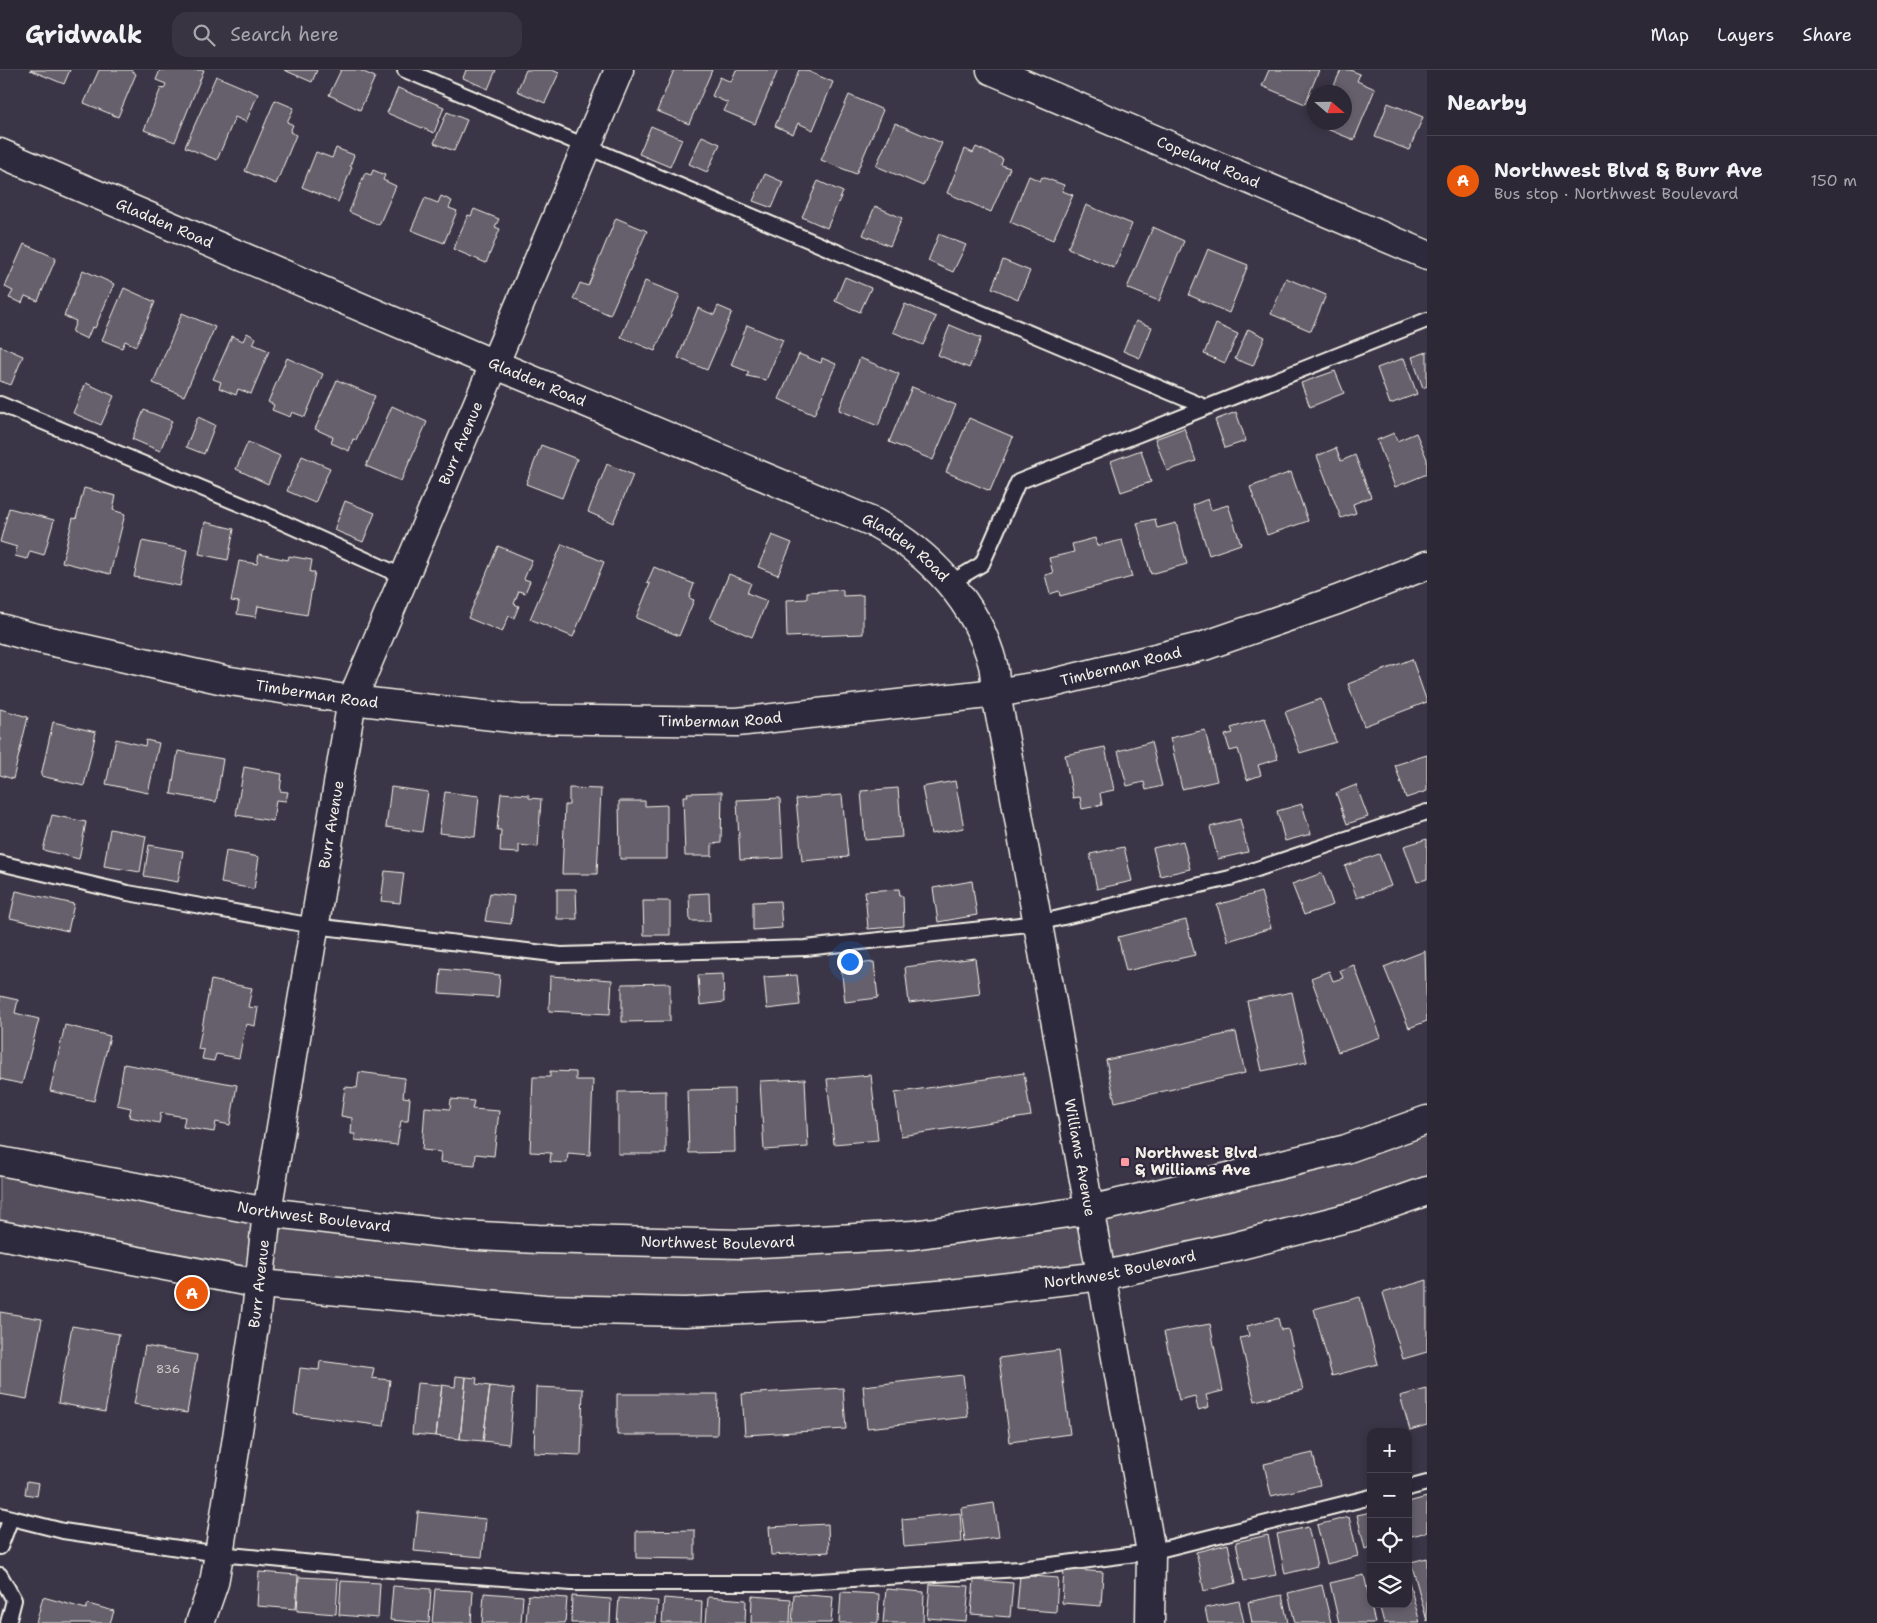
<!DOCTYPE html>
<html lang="en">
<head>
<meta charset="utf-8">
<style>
  body { margin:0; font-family:"Shantell Sans",sans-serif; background:#383441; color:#f1f3f6 }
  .controls { position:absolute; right:15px; bottom:15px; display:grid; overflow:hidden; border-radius:10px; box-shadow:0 2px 8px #0003 }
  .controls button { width:45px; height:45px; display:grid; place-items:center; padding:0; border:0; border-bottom:1px solid #484450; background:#2c2835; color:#f1f3f6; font:25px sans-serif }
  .compass { position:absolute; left:1307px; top:15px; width:45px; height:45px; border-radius:50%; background:#2c2835; box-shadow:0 2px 8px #0003; rotate:110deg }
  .you { position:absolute; left:849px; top:891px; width:18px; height:18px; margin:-12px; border:4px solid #fff; border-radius:50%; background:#1a73e8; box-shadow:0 0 0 8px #1a73e833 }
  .badge { display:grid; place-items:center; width:32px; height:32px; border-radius:50%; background:#ea580c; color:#fff; font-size:16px; font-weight:700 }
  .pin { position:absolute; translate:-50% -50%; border:2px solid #fff; box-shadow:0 1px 5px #0006 }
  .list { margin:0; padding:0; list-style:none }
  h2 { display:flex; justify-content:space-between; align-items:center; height:65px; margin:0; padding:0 20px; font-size:21px }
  h2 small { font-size:16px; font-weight:400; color:#a6a6ad }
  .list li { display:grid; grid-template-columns:32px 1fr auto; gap:15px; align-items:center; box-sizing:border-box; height:90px; padding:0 20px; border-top:1px solid #484450 }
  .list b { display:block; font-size:19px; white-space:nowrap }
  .list p { margin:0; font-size:16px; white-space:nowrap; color:#a6a6ad }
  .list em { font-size:16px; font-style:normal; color:#a6a6ad }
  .icon { flex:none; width:28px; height:28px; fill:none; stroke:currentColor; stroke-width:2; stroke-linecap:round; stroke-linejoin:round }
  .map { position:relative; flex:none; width:1427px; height:1553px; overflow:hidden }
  header { display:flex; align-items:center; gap:30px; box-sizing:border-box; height:70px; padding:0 25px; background:#2c2835; border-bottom:1px solid #484450 }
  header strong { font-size:24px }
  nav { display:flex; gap:28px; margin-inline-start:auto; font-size:18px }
  .search { width:350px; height:45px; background:#383441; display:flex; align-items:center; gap:12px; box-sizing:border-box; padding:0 18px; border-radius:15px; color:#a6a6ad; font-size:19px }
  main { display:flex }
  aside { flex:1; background:#2c2835 }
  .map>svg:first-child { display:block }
  .green { fill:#534e5c; stroke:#a4a0a2 }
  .building { fill:#65616c; stroke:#f4f1e8 }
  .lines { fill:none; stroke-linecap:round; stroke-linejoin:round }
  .lane-casing { stroke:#f4f1e8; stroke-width:18 }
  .street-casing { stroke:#f4f1e8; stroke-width:31 }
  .secondary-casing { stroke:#f4f1e8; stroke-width:31 }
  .lane { stroke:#2f2a3d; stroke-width:14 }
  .street { stroke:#2f2a3d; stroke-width:28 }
  .secondary { stroke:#2f2a3d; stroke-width:28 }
  .poi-dot { fill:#ff9aa2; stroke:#2f2a3d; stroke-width:2 }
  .labels { text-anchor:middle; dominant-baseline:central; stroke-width:4.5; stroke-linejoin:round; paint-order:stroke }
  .number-label { font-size:12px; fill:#d0cdc9 }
  .street-label { font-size:15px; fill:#f4f1e8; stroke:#2f2a3d }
  .poi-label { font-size:15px; font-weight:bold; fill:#f4f1e8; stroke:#2f2a3d; text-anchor:start }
</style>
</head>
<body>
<header>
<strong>Gridwalk</strong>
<div class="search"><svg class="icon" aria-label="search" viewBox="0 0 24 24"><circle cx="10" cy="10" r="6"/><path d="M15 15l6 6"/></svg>Search here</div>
<nav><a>Map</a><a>Layers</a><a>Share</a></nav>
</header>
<main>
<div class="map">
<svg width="1427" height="1553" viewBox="0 0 1427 1553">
  <rect width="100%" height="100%" fill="#3b3647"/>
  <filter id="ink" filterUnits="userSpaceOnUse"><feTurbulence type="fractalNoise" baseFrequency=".02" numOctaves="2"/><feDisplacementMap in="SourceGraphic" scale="10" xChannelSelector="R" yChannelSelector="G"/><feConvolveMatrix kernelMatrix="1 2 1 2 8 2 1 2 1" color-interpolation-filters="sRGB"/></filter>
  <g filter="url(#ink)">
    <!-- green -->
    <path class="green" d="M1427 1050V1121L1101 1206 545 1239 0 1165V1091L267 1142 741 1174 1089 1140Z"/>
    <!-- building -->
    <path class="building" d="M30 0H70L64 14Z
      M99 0H131L136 4 118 47 84 33Z
      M160 0H204L175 72 144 60 161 18 164 19 166 14 156 10Z
      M284 0H317L312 12Z
      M341 0H359L375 7 360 40 329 25Z
      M466 0H496L488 19 463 8Z
      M526 0H552L559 3 545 33 517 21Z
      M674 0H712L689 54 657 41Z
      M736 0H778L755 54 724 41 728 33 712 26 720 7 731 12Z
      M799 0H805L833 12 813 60 798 53 793 64 775 56Z
      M1269 0H1319L1305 34 1262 16Z
      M1341 0H1350L1360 4 1357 11 1375 19 1354 70 1317 55 1318 52H1344V22H1331Z
      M216 6 258 24 246 52 235 47 217 90 185 77Z
      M398 18 444 37 434 63 387 43Z
      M849 25 883 40 856 104 821 90Z
      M275 30 294 38 287 52 293 55 290 62 296 65 276 114 245 101Z
      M1388 33 1423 47 1409 80 1375 67Z
      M447 42 467 50 454 81 434 73Z
      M895 53 942 73 923 116 876 96Z
      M651 56 682 69 670 97 639 84Z
      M702 66 720 74 707 102 689 94Z
      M976 77 1003 89 1001 95 1010 98 991 142 947 123 965 79 973 83Z
      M336 78 354 85 350 96 352 97 338 132 302 117 316 82 332 88Z
      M373 100 385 105 383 110 396 116 379 155 349 142 365 103 371 105Z
      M765 104 783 112 772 138 753 131Z
      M1029 106 1040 111 1042 107 1064 115 1062 121 1073 125 1053 170 1010 152Z
      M818 111 843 122 827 158 802 147Z
      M441 126 452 131 449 138 457 141 444 173 411 160 425 128 438 133Z
      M1086 135 1132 154 1114 198 1068 178Z
      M875 136 902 148 890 176 863 165Z
      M474 139 499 149 495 157 500 159 486 193 453 179 468 145 471 146Z
      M616 148 647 161 610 245 573 229 580 213 588 216Z
      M1153 157 1184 171 1159 231 1127 218Z
      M939 164 966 175 953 202 928 191Z
      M24 174 56 188 38 231 25 226 22 233 9 228 13 221 5 217Z
      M1208 179 1248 195 1229 243 1189 225Z
      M1003 190 1030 201 1018 229 992 218Z
      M83 200 114 214 95 258 92 257 87 269 72 262 76 251 64 246Z
      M845 207 871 218 860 242 835 231Z
      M1286 208 1326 225 1311 261 1271 244Z
      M645 211 680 225 655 281 621 267Z
      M124 218 155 232 136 276 125 271 122 278 102 270Z
      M905 234 936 247 923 275 893 262Z
      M718 236 732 242 707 300 678 288 698 238 714 245Z
      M182 243 215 257 184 326 153 313Z
      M1136 251 1152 257 1140 288 1123 281Z
      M1216 254 1238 264 1225 293 1204 284Z
      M747 255 783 270 766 310 747 306 749 302 731 295Z
      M950 255 981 268 969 298 938 285Z
      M1248 259 1265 267 1253 296 1235 289Z
      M247 263 256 268 253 274 269 281 251 324 238 319 236 325 219 318 221 312 213 309 232 266 243 271Z
      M0 276 23 286 11 315 0 311Z
      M1427 282V316L1423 318 1412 287Z
      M799 284 821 293 822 288 836 294 814 345 779 329Z
      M287 288 323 304 305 347 292 342 290 347 272 340 274 335 268 332Z
      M860 288 899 304 878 356 839 340Z
      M1404 288 1417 324 1390 334 1377 298Z
      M1335 301 1344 323 1310 337 1301 313Z
      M337 310 375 326 356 370 353 369 349 381 331 373 333 367 315 359Z
      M86 313 114 326 101 355 73 343Z
      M912 317 956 335 933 390 889 372Z
      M392 336 427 352 401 411 366 396Z
      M144 340 172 351 160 381 132 369Z
      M1236 342 1246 371 1225 378 1215 350Z
      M198 347 215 355 204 384 186 377Z
      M969 348 1013 367 990 421 946 402Z
      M1184 358 1196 391 1167 401 1155 369Z
      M1394 363 1397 371 1416 363 1427 389V404L1395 417 1377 370Z
      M248 372 280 386 268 414 236 399Z
      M541 375 577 389 562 428 526 414Z
      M1336 378 1341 391 1355 385 1371 427 1353 434 1356 443 1341 448 1317 386Z
      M1141 380 1151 412 1121 422 1111 391Z
      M302 386 330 398 315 433 287 421Z
      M607 394 633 405 613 453 588 442Z
      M1291 402 1308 451 1267 465 1250 417Z
      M84 418 116 426 113 440 125 444 110 504 62 492 73 448 76 449Z
      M1208 429 1211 440 1228 435 1241 474 1209 485 1193 435Z
      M345 431 375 443 363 472 334 460Z
      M9 438 54 450 44 485 30 481 27 489 15 486 17 477 0 472Z
      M1155 449 1157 458 1176 453 1187 494 1151 504 1137 453Z
      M205 452 234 459 228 490 199 484Z
      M772 465 792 473 778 505 758 497Z
      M1095 468 1097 476 1122 470 1132 507 1060 526 1059 521 1050 524 1045 505 1053 503 1049 488 1074 482 1072 474Z
      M142 471 187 480 180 516 134 507Z
      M562 474 604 492 573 567 530 549Z
      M498 476 532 490 524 509 530 511 525 523 519 521 514 534 519 536 514 548 509 546 502 562 468 548Z
      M259 484 288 490 289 486 312 490 310 502H315L307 545 258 536 256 547 237 544 239 532 231 531 239 491 257 494Z
      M654 497 694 514 689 528 694 530 679 566 636 548 650 514 647 513Z
      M729 504 751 513 747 523 767 531 752 567 710 549Z
      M843 520V526L863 525V564L787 567 786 530 807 529V522Z
      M1412 589 1427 632 1364 656 1348 614Z
      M1321 629 1336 672 1300 683 1285 642Z
      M0 639 28 647 13 709 0 705Z
      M1265 648 1278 689 1258 695 1261 705 1247 710 1238 679 1230 681 1225 665 1233 663 1231 658Z
      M53 652 96 662 84 716 41 706Z
      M1205 660 1217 711 1182 719 1170 668Z
      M116 669 145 676 146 670 159 673 148 723 106 714Z
      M1151 672 1162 716 1146 720 1144 712 1127 716 1118 681Z
      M1105 677 1114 720 1100 723 1102 735 1082 739 1080 727 1073 728 1065 685Z
      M178 681 223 689 216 732 171 724Z
      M1427 685V721L1406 728 1395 695Z
      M244 697 282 704 280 721 288 722 286 731 276 730 273 751 236 745Z
      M955 711 964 758 931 764 922 717Z
      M1356 715 1368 747 1347 754 1336 723Z
      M391 717 428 722 422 762 386 757Z
      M569 718 601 719 597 804H562L565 735H569Z
      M898 718 902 767 865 770 861 721Z
      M445 722 479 726 475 767 439 763Z
      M722 722 721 773 712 774V786H685L683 726H688L687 723Z
      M501 723 529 725V728L541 729 538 777 519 775V783L500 782 501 760H497Z
      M842 725 848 787 802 791 796 729Z
      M780 728 783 788 740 790 737 730Z
      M619 731H645V736L667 735V789H620Z
      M1302 734 1311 764 1285 771 1277 741Z
      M52 745 86 752 79 789 43 780Z
      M1240 749 1248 782 1218 789 1210 757Z
      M110 759 146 766 140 802 104 796Z
      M1427 769V809L1417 812 1404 776Z
      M1183 771 1190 799 1160 806 1153 778Z
      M149 775 183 781 178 812 144 806Z
      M1124 777 1132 811 1097 819 1090 784Z
      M226 781 259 787 254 819 221 813Z
      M1379 784 1391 816 1357 828 1345 796Z
      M385 801 404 803 400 833 381 831Z
      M1322 803 1333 835 1304 845 1292 814Z
      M972 811 977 845 938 852 933 818Z
      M557 819H576L577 849H557Z
      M899 819 900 826H903L904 856 868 859 865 821Z
      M16 821 74 834 68 861 10 848Z
      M1261 822 1271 858 1228 871 1217 835Z
      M490 823 514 826 511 854 485 851Z
      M709 823 710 851H690L689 824Z
      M643 831H670V865H644Z
      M780 831 782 858 753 860V832Z
      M1186 850 1195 885 1126 901 1118 867Z
      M1425 881 1427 951 1409 958 1384 897Z
      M975 888 980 924 909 933 905 897Z
      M874 892 878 928 845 932 841 896Z
      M1354 895 1381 967 1338 982 1311 908 1329 901 1333 911 1343 908 1340 900Z
      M441 899 500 905 498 927 439 923Z
      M723 904 724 932 700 935 698 905Z
      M797 905 800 935 767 939 764 907Z
      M550 906 612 910 610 944 549 941Z
      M211 910 252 918 248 937 258 938 255 956 246 954 239 988 216 984 214 991 202 989 204 980 198 979Z
      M670 913V951L622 952V914Z
      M1292 922 1307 992 1262 1001 1247 931Z
      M0 926 18 930 15 943 39 949 22 1014 0 1009Z
      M65 955 110 966 94 1031 50 1021Z
      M1236 962 1245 1003 1115 1032 1106 990Z
      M124 994 237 1015 230 1055 216 1052 214 1062 183 1057 185 1047 161 1043 159 1053 129 1047 131 1038 117 1035Z
      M550 1001 576 1002V1010H593L590 1085 568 1083 567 1093 550 1092 551 1083 530 1082 533 1007H550Z
      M359 1002 405 1008 403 1027 410 1028 408 1051H401L397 1075 355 1070V1064H351L352 1048 341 1046 345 1017 357 1018Z
      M1024 1003 1031 1046 901 1066 895 1023Z
      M871 1005 878 1070 834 1074 827 1009Z
      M805 1009 808 1077 764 1080 760 1011Z
      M734 1019 735 1082 689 1083 687 1020Z
      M666 1021V1084H618V1022Z
      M451 1029 474 1031 472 1039 499 1041 494 1086 476 1084 475 1095 440 1092 441 1082 422 1080 425 1037 450 1039Z
      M1427 1210V1282L1403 1289 1383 1223Z
      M1360 1227 1378 1294 1332 1306 1314 1239Z
      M0 1242 42 1249 27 1329 0 1324Z
      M1278 1248 1281 1260 1288 1259 1303 1320 1255 1331 1240 1268 1249 1266 1247 1256Z
      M1210 1254 1223 1321 1206 1325 1209 1337 1198 1340 1195 1326 1179 1330 1164 1262Z
      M72 1256 119 1264 105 1342 58 1333Z
      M145 1276 197 1285 187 1343 134 1334Z
      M1059 1280 1070 1364 1010 1372 999 1288Z
      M320 1291 374 1298 372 1308 390 1310 384 1356 294 1344 300 1298 319 1300Z
      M963 1305 968 1347 867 1358 863 1316Z
      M456 1306 466 1307 460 1369 436 1366 442 1315 455 1317Z
      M466 1307 477 1308 476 1314 490 1316 483 1371 460 1369Z
      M417 1313 442 1315 436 1366 412 1364Z
      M490 1316 514 1319 509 1374 483 1371Z
      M536 1317 583 1319 581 1385 534 1383Z
      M843 1318 846 1359 745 1365 742 1324Z
      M1427 1319V1355L1410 1360 1400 1326Z
      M617 1324H718L717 1365H617Z
      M1313 1383 1320 1415 1271 1426 1264 1394Z
      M27 1411 39 1413 37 1426 25 1424Z
      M1427 1427V1462L1408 1467V1432Z
      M994 1433 999 1467 965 1471 961 1438Z
      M418 1442 486 1449 482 1487 414 1481Z
      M1371 1442V1477L1365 1479 1357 1445Z
      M960 1443 962 1472 904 1477 902 1449Z
      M1349 1447 1358 1486 1327 1494 1317 1455Z
      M828 1454 829 1482 771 1485 769 1457Z
      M1308 1457 1317 1496 1285 1504 1277 1464Z
      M695 1460V1489L636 1488V1461Z
      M1268 1465 1276 1505 1244 1511 1236 1472Z
      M1228 1474 1236 1513 1204 1521 1196 1482Z
      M1427 1488V1551L1411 1492Z
      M1064 1499 1103 1502 1101 1536 1062 1533Z
      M259 1502 298 1505 296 1539 257 1536Z
      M1020 1505 1058 1508 1056 1542 1017 1539Z
      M1364 1505 1375 1553H1339L1330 1513Z
      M299 1507 338 1509 336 1544 297 1541Z
      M1408 1508 1420 1553H1384L1379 1534H1408Z
      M974 1510 1013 1513 1010 1547 971 1544Z
      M341 1511 380 1513 378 1548 339 1545Z
      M930 1514 969 1516 966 1551 927 1548Z
      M1322 1515 1331 1553H1295L1288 1523Z
      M393 1516 431 1519 429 1553 390 1550Z
      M435 1519 473 1521 471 1553H432Z
      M886 1519 924 1522 923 1553H883Z
      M841 1522 879 1524 878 1553H839Z
      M484 1523 523 1526 521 1553H482Z
      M794 1524 833 1527 831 1553H792Z
      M528 1525 567 1528 565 1553H526Z
      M1282 1525 1288 1553H1252L1248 1532Z
      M572 1526 611 1529 610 1553H571Z
      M752 1526 791 1529 790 1553H751Z
      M43 1527 86 1539 88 1534 114 1541 110 1553H36Z
      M708 1527 746 1530 745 1553H706Z
      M619 1528 658 1531 656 1553H617Z
      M664 1528 702 1531 701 1553H662Z
      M1239 1531 1244 1553H1208L1205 1538Z"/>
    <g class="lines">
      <defs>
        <path id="lane" d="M405 0 1205 337
          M0 334 271 447 404 507
          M950 513 982 494 1018 412 1427 250
          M0 793 128 823 314 856 561 885 805 878 1038 853 1230 808 1427 742
          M1408 1418 1427 1413
          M0 1445 63 1461 219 1484 378 1499 571 1513H786L1020 1499 1151 1482 1371 1427
          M0 1477 11 1448
          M0 1505 14 1530 8 1553"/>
        <g id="street">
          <path id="s1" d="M991 0 1427 185"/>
          <path id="s2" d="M0 83 494 294 875 453C930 483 977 533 993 595 995 604 995 613 996 622 998 638 1002 654 1005 671L1151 1482 1150 1553"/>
          <path id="s3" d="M0 558 32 567 224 610 352 630 519 649 737 652 996 623 1049 614 1204 576 1337 530 1427 495"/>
          <path id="s4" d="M200 1553 214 1513 219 1484 256 1244 267 1142 352 630 619 0"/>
        </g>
        <g id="secondary">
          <path id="s5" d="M0 1091 267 1142 460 1165 538 1169 741 1174 913 1165 1089 1140 1346 1079 1427 1050"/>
          <path id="s6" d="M0 1165 260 1214 545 1239 685 1242 823 1235 950 1224 1101 1206 1229 1178 1358 1145 1427 1121"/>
        </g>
      </defs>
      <!-- lane casing -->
      <use href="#lane" class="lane-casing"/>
      <!-- street casing -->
      <use href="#street" class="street-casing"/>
      <!-- secondary casing -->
      <use href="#secondary" class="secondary-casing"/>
      <!-- lane -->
      <use href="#lane" class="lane"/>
      <!-- street -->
      <use href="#street" class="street"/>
      <!-- secondary -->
      <use href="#secondary" class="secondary"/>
    </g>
  </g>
  <!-- markers -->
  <rect class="poi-dot" x="1120" y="1087" width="10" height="10" rx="2.5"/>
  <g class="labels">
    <!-- number labels -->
    <g class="number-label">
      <text x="168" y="1299">836</text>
    </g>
    <!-- street labels -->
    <g class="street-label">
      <text stroke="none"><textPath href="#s1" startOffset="236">Copeland Road</textPath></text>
      <text stroke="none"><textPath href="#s2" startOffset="179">Gladden Road</textPath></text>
      <text stroke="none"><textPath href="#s2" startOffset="584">Gladden Road</textPath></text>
      <text stroke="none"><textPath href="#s4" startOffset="1215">Burr Avenue</textPath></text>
      <text stroke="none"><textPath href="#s2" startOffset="989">Gladden Road</textPath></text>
      <text stroke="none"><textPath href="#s3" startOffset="1134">Timberman Road</textPath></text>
      <text stroke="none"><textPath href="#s3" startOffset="324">Timberman Road</textPath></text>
      <text stroke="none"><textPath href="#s3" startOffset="729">Timberman Road</textPath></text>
      <text stroke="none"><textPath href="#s4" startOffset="810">Burr Avenue</textPath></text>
      <text stroke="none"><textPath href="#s2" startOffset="1640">Williams Avenue</textPath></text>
      <text stroke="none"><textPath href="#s5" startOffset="319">Northwest Boulevard</textPath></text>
      <text stroke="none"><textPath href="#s5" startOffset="724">Northwest Boulevard</textPath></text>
      <text stroke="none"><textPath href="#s6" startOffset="1128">Northwest Boulevard</textPath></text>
      <text stroke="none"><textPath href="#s4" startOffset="345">Burr Avenue</textPath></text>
    </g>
    <!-- poi labels -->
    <g class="poi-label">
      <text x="1135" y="1083">Northwest Blvd<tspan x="1135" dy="17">&amp; Williams Ave</tspan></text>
    </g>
  </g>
</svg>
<div class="controls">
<button>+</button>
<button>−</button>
<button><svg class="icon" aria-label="locate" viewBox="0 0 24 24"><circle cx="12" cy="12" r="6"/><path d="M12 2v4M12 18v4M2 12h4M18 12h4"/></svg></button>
<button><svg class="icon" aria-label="layers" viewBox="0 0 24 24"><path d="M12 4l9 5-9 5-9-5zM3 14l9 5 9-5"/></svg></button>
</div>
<svg class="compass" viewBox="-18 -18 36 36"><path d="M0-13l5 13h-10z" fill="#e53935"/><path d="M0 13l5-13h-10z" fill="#a6a6ad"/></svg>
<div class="you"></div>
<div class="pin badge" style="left:192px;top:1223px">A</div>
</div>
<aside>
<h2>Nearby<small></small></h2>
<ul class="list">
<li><span class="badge">A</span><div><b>Northwest Blvd &amp; Burr Ave</b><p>Bus stop · Northwest Boulevard</p></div><em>150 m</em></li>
</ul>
</aside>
</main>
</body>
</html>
